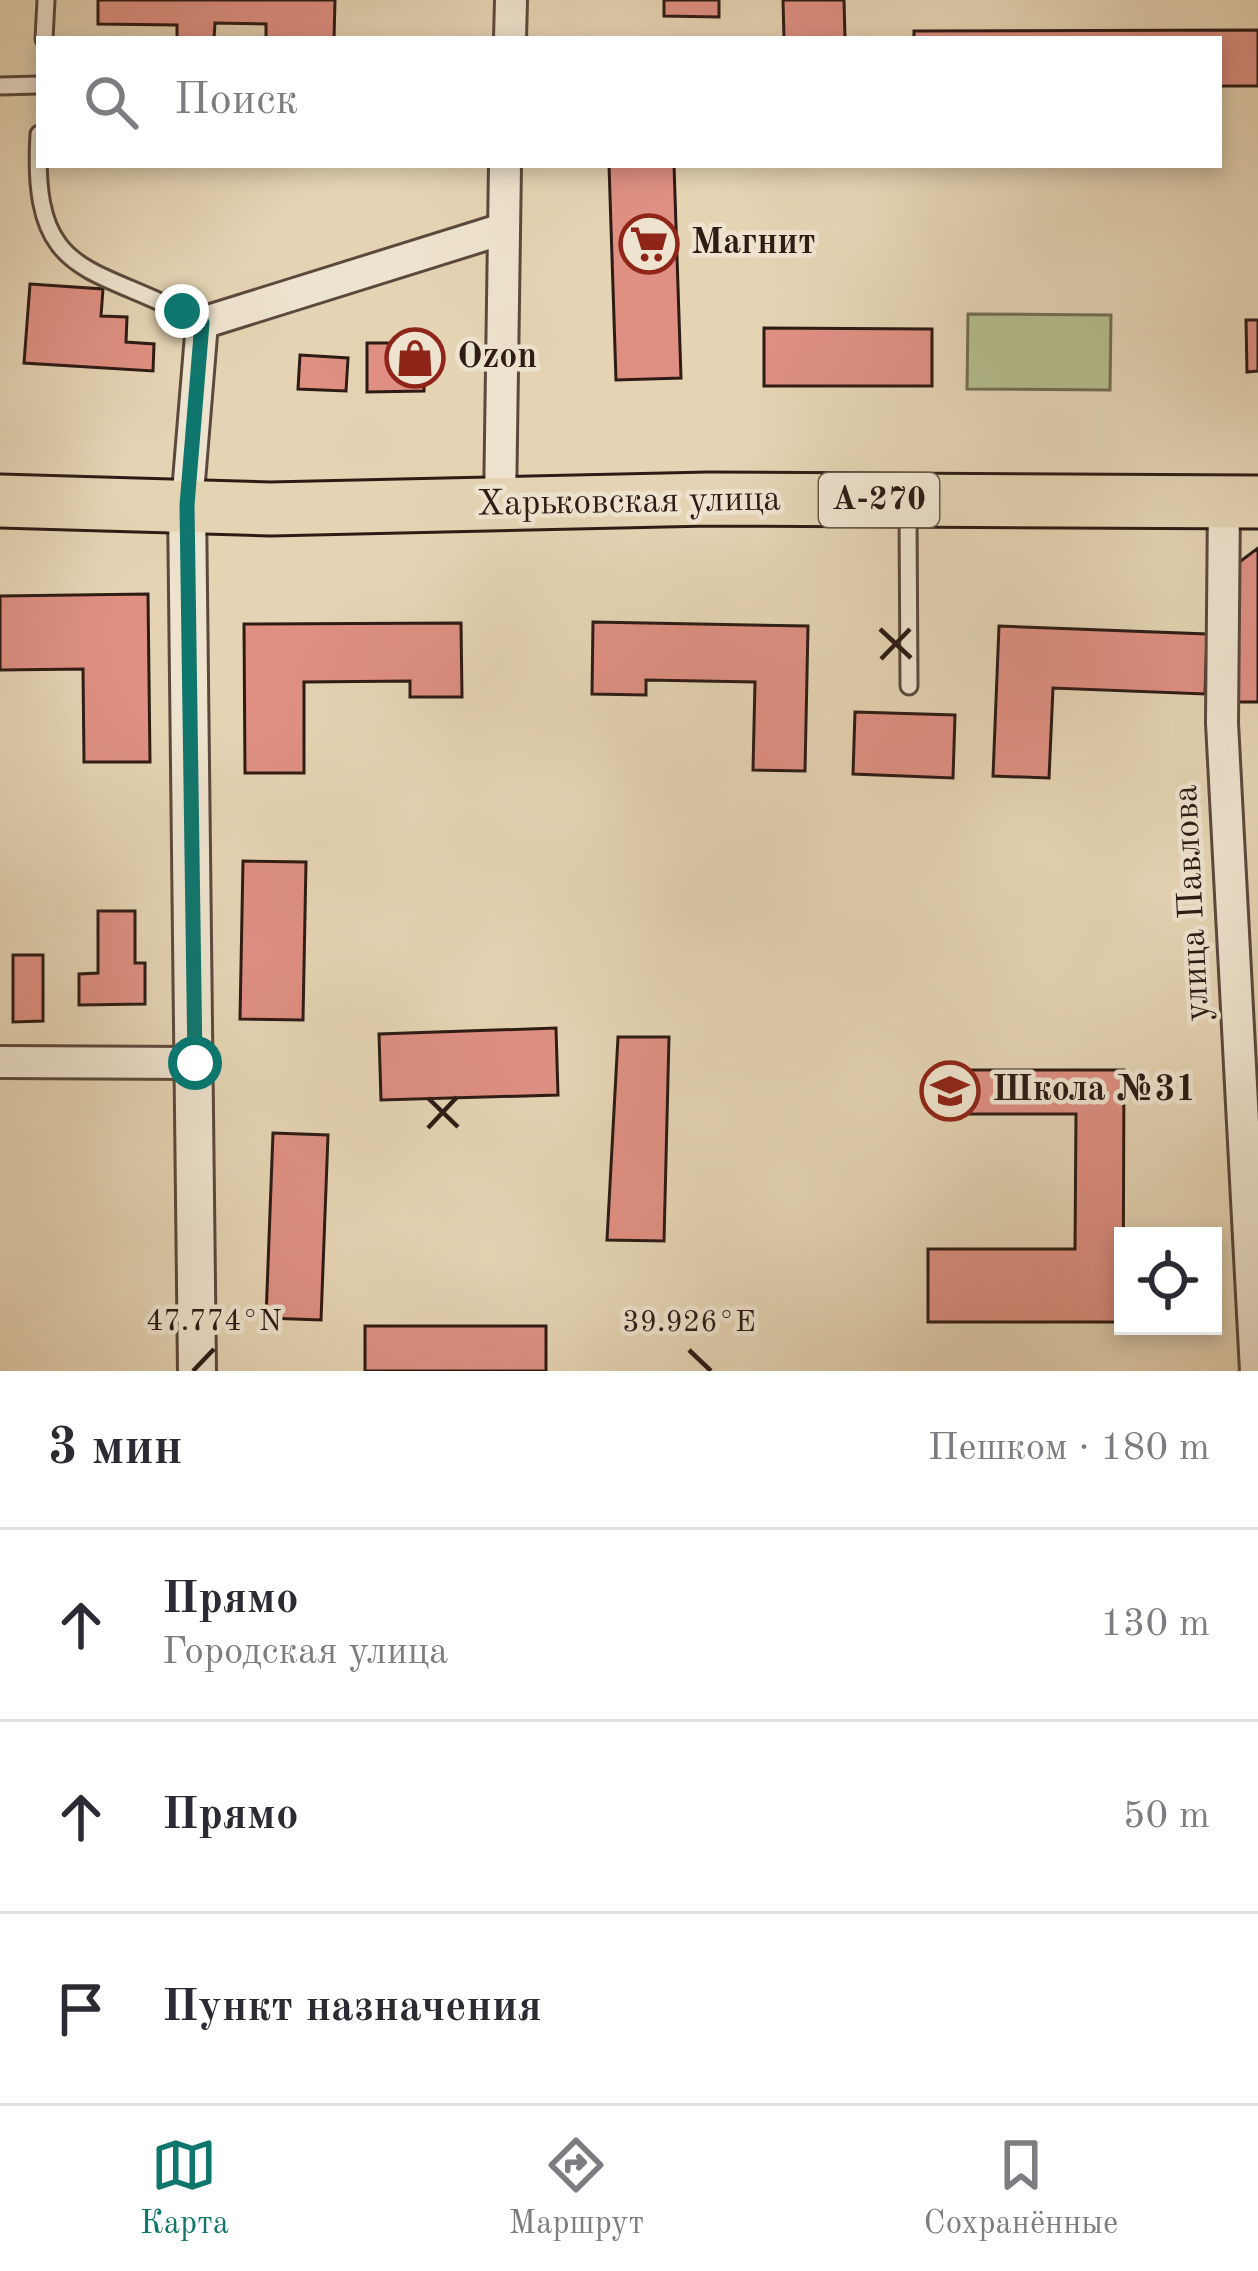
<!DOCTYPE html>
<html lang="ru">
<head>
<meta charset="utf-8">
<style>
  body { margin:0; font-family:"Old Standard TT",serif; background:#f7f7f7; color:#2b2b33 }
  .controls { position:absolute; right:36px; bottom:36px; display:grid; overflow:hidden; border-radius:0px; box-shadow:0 6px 18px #0003 }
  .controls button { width:108px; height:108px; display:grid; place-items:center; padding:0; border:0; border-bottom:3px solid #e1e1e2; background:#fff; color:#2b2b33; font:60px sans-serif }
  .stop { position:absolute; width:36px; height:36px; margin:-27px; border:9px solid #0f766e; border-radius:50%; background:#fff }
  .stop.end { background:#0f766e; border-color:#fff; box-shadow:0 3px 12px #0008 }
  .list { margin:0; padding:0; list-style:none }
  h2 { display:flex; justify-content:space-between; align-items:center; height:156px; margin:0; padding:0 48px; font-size:51px }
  h2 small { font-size:39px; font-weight:400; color:#7c7c81 }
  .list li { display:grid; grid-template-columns:78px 1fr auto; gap:36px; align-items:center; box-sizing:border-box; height:192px; padding:0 48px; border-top:3px solid #e1e1e2 }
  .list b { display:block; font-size:45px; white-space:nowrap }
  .list p { margin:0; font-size:39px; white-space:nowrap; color:#7c7c81 }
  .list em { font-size:39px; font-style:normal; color:#7c7c81 }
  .icon { flex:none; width:66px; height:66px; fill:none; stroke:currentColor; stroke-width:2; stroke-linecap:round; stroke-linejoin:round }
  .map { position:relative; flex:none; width:1258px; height:1371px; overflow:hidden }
  .search { position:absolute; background:#fff; box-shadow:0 6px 18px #0003; left:36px; right:36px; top:36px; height:132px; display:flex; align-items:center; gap:30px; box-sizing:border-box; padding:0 42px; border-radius:0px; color:#7c7c81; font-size:45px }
  .sheet { height:732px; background:#fff }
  nav { display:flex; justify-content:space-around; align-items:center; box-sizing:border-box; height:168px; border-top:3px solid #e1e1e2; background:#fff; font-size:33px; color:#7c7c81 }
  nav a { display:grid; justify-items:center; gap:6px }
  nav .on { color:#0f766e }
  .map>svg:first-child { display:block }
  .green { fill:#b3bd8e; stroke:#706c52; stroke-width:3 }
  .building { fill:#df9083; stroke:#2e1b15; stroke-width:3 }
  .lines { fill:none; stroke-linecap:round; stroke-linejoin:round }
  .service-casing { stroke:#5c493d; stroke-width:21 }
  .minor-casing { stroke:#5c493d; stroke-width:36 }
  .tertiary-casing { stroke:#5c493d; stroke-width:42 }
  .trunk-casing { stroke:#2e1b15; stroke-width:57 }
  .service { stroke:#eee3ce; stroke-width:15 }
  .minor { stroke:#eee3ce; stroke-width:30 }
  .tertiary { stroke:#eee3ce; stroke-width:36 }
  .trunk { stroke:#e5d4b4; stroke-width:51 }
  .route { stroke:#0f766e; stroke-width:15 }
  .ticks { fill:none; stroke:#2e1b15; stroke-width:4.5 }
  .labels { text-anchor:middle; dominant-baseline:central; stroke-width:9; stroke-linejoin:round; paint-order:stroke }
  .shield { fill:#eee3ce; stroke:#68574c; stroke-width:3 }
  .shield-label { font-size:33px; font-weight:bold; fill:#2e1b15 }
  .poi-label { font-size:36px; font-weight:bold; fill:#2e1b15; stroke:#eee3ce; text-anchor:start }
  .street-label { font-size:36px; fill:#2e1b15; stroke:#eee3ce }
  .ticks-label { font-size:30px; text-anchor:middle; fill:#2e1b15; stroke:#eee3ce; stroke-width:9; stroke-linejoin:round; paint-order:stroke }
</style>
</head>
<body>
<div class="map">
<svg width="1258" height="1371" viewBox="0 0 1258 1371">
  <rect width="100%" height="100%" fill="#e5d4b4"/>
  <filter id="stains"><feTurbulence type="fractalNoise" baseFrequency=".00167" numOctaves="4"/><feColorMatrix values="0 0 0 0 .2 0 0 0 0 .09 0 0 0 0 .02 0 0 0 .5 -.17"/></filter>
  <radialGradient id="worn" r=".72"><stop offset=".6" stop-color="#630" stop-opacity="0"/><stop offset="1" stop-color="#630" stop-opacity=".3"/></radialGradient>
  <!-- green -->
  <path class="green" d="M968 314 1111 315 1110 390 967 389Z"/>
  <!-- building -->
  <path class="building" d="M98 0H335L334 39H266V24L215 23 214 39H177V25L98 24Z
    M664 0H719V17L664 16Z
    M783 0H844L845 39H784Z
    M1258 30V86H1219V39H914V31Z
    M609 165H674L681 378 616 380Z
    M30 284 103 289 101 316 127 317 126 342 154 344 153 371 24 363Z
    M1246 320H1258V371L1247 372Z
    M764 328 932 329V386H764Z
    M367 343H424V391L367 392Z
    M300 355 348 358 346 391 298 389Z
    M1258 548V702H1232L1238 563Z
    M148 594 150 762H84L83 669 0 670V596Z
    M593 622 808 626 805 771 753 770 755 682 646 680V695L592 694Z
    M461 623 462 697H410V681L304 682V773H245L244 624Z
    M999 626 1207 634 1205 694 1053 688 1049 778 993 776Z
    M855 712 955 715 953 778 853 774Z
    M243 861 306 862 303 1020 240 1019Z
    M98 911H135V963H145V1004L79 1005V974L98 973Z
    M13 955H43V1021L13 1022Z
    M556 1028 558 1095 381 1100 379 1034Z
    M618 1037H669L664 1241 607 1240Z
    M963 1070H1124L1123 1322H928V1249H1075L1076 1114H962Z
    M273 1133 328 1135 321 1320 266 1318Z
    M365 1326H546V1371H365Z"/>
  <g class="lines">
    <defs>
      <path id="service" d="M44 39 46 0
        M0 86 39 85
        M39 134C30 285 95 262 202 323
        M908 510 909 686"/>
      <path id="minor" d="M510 39 511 0
        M1224 502 1222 723 1256 1371
        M187 505 202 323 503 229
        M500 505 505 165
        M0 1062 195 1063"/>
      <path id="tertiary" d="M187 505 197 1371"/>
      <path id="trunk" d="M0 501 270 509 709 499 1258 502"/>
    </defs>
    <!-- service casing -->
    <use href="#service" class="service-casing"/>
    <!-- minor casing -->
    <use href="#minor" class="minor-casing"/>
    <!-- tertiary casing -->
    <use href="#tertiary" class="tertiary-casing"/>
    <!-- trunk casing -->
    <use href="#trunk" class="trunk-casing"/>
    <!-- service -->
    <use href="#service" class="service"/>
    <!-- minor -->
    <use href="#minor" class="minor"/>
    <!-- tertiary -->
    <use href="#tertiary" class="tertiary"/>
    <!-- trunk -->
    <use href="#trunk" class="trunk"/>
  </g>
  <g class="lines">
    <!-- route -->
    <path class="route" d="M182 311 202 323 187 505 195 1063"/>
  </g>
  <!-- ticks -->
  <path class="ticks" d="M880 629 911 658M881 659 910 629M428 1098 458 1127M428 1128 457 1097M689 1350 711 1371M193 1371 214 1349"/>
  <!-- icons -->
  <defs>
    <symbol id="supermarket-ring" viewBox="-11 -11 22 22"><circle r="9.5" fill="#eee3ce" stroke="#8f2418" stroke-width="1.5"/><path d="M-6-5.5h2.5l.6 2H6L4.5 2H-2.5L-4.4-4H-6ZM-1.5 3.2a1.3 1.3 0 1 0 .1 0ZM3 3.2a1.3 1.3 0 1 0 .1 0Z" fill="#8f2418"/></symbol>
    <symbol id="shop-ring" viewBox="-11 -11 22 22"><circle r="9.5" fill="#eee3ce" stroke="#8f2418" stroke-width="1.5"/><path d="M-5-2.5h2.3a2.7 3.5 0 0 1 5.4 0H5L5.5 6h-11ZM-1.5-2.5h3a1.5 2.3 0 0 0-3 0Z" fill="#8f2418"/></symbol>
    <symbol id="school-ring" viewBox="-11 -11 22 22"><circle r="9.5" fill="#eee3ce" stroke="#8f2418" stroke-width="1.5"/><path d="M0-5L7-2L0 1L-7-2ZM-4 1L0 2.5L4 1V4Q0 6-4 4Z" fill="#8f2418"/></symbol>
  </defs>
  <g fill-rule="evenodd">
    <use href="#supermarket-ring" x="616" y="211" width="66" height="66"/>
    <use href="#shop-ring" x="382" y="325" width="66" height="66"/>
    <use href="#school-ring" x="917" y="1058" width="66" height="66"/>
  </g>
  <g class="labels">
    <!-- shield labels -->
    <rect class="shield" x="819" y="473" width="120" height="54" rx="9"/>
    <g class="shield-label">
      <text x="879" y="500">А-270</text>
    </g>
    <!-- poi labels -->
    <g class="poi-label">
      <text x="691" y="244">Магнит</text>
      <text x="457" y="358">Ozon</text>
      <text x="992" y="1091">Школа №31</text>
    </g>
    <!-- street labels -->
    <g class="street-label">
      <text transform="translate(629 503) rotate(-1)">Харьковская улица</text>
      <text transform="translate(1193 903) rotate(-93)">улица Павлова</text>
    </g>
  </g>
  <g class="ticks-label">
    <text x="214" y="1330">47.774°N</text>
    <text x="689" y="1331">39.926°E</text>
  </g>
  <rect width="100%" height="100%" filter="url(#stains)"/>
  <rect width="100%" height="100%" fill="url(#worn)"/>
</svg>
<div class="controls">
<button><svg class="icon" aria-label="locate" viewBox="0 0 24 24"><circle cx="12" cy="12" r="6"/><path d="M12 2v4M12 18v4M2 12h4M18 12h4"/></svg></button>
</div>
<div class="stop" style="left:195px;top:1063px"></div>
<div class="stop end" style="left:182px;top:311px"></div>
<div class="search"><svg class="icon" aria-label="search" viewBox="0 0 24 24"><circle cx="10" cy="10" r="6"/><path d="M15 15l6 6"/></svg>Поиск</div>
</div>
<section class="sheet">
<h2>3 мин<small>Пешком · 180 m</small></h2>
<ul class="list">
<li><svg class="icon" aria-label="ahead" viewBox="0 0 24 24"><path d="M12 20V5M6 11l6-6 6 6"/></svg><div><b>Прямо</b><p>Городская улица</p></div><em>130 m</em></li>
<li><svg class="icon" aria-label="ahead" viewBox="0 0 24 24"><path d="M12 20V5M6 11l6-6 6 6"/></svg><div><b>Прямо</b></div><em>50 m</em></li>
<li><svg class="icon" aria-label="arrive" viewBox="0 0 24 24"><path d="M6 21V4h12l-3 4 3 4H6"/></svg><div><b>Пункт назначения</b></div></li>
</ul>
</section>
<nav>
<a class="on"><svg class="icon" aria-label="map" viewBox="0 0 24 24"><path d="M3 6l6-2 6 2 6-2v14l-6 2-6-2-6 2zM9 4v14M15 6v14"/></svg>Карта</a>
<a><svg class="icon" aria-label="directions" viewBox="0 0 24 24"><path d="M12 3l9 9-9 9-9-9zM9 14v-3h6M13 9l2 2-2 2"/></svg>Маршрут</a>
<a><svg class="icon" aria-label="saved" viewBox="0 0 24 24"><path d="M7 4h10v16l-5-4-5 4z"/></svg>Сохранённые</a>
</nav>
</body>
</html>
